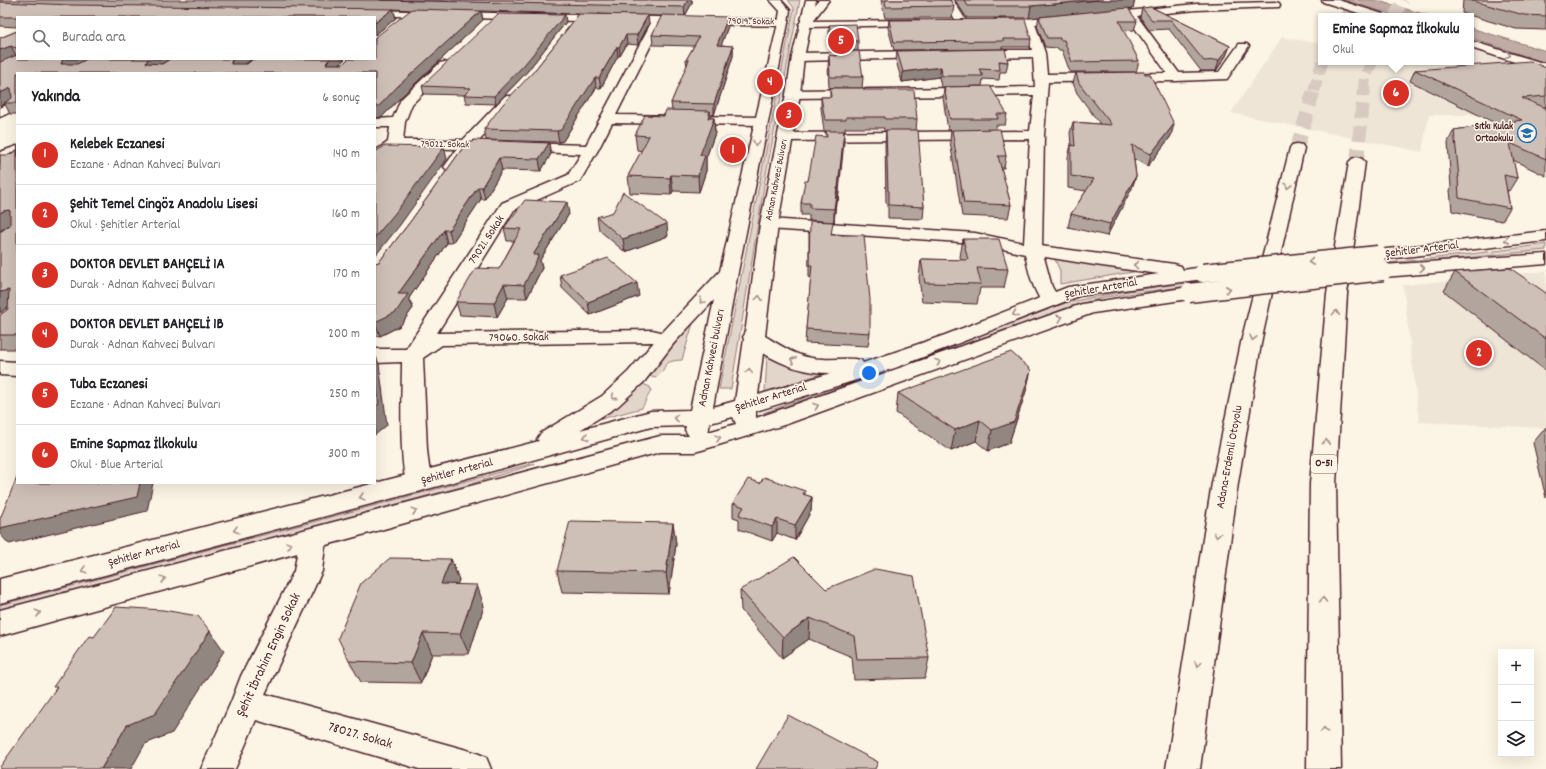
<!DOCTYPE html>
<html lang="tr">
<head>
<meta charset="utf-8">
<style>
  body { margin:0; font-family:Dekko,sans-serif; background:#f6f6f6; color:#202124 }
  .controls { position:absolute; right:12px; bottom:12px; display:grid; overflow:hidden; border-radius:0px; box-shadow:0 4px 16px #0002 }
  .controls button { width:36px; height:36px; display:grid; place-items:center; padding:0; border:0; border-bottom:1px solid #e0e0e0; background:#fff; color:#202124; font:20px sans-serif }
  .you { position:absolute; left:869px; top:373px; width:14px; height:14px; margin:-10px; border:3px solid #fff; border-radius:50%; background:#1a73e8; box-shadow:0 0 0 6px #1a73e833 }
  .badge { display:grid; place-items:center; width:26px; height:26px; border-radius:50%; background:#d93025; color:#fff; font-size:13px; font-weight:700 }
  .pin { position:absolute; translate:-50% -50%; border:2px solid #fff; box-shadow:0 1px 4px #0006 }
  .popup { position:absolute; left:1318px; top:13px; width:156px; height:52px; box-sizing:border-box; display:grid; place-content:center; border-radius:0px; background:#fff; filter:drop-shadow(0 1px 3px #0005); font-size:13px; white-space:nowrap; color:#757577 }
  .popup b { font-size:15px; color:#202124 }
  .popup::after { content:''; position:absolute; left:50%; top:100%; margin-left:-8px; border:8px solid transparent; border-top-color:#fff }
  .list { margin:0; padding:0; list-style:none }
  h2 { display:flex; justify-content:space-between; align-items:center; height:52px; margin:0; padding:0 16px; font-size:17px }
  h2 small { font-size:13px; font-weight:400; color:#757577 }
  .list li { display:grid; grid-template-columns:26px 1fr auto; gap:12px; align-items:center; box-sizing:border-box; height:60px; padding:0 16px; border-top:1px solid #e0e0e0 }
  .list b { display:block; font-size:15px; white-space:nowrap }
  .list p { margin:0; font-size:13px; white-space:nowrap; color:#757577 }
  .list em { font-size:13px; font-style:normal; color:#757577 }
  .icon { flex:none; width:22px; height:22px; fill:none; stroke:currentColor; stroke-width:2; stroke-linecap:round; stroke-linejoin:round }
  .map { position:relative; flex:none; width:1546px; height:769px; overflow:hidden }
  .search { position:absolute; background:#fff; box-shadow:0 4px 16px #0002; left:16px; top:16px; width:360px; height:44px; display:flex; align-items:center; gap:10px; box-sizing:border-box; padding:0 14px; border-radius:0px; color:#757577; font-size:15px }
  .panel { position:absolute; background:#fff; box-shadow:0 4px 16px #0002; left:16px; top:72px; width:360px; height:412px; border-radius:0px }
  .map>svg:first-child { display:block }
  .built { fill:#eee5d7 }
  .green { fill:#e2d5ca; stroke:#967a7a }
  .water { fill:#c0aca5; stroke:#917474 }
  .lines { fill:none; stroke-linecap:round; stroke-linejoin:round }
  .motorway-tunnel-far1 { stroke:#d8cac0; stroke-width:12; stroke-dasharray:12 6; stroke-linecap:butt }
  .motorway-tunnel { stroke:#d8cac0; stroke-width:14; stroke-dasharray:14 8; stroke-linecap:butt }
  .minor-casing { stroke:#4a1f2b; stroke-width:3 }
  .secondary-casing { stroke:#4a1f2b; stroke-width:3 }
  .primary-casing { stroke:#4a1f2b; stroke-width:3 }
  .motorway-casing { stroke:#4a1f2b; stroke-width:3 }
  .minor { fill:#fcf5e5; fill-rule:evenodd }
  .secondary { fill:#fcf5e5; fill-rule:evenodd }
  .primary { fill:#fcf5e5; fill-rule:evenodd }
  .motorway { fill:#fcf5e5; fill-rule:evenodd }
  .primary-bridge-casing { stroke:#4a1f2b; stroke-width:21; stroke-linecap:butt }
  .primary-bridge { stroke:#fcf5e5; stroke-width:18 }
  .wall { fill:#b2a59d; stroke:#4a1f2b }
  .shaded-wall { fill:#918680; stroke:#4a1f2b }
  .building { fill:#cfc0b7; stroke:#4a1f2b }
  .oneway { stroke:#a38a88 }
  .labels { text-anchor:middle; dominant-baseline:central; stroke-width:3; stroke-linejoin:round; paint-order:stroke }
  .far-street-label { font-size:10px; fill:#4a1f2b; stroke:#fcf5e5 }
  .far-poi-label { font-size:10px; font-weight:bold; fill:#4a1f2b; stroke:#fcf5e5; text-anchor:end }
  .shield { fill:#fcf5e5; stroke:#7f5f63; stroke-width:1 }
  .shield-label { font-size:11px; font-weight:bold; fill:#4a1f2b }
  .street-label { font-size:12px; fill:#4a1f2b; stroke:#fcf5e5 }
  .near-street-label { font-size:14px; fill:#4a1f2b; stroke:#fcf5e5 }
</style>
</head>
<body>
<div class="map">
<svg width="1546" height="769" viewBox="0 0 1546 769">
  <rect width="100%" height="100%" fill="#fcf5e5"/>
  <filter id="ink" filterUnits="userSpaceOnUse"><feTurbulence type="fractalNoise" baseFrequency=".025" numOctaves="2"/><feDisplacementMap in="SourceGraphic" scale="8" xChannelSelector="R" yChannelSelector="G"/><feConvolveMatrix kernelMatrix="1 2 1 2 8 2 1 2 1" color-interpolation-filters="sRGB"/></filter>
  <g filter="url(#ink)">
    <!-- built -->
    <path class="built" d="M1282 37 1321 44V62H1471V49L1496 57 1546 78V108L1469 115H1429L1422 152 1231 113Z
      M1546 271V428L1419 422 1403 285Z"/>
    <!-- green -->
    <path class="green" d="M788 0H800L766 174 731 389H719L794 8Z
      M1546 244V250L1204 284 1105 297 1069 307 803 403 763 413 1066 303C1130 288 1195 282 1260 275 1356 266 1451 258 1546 244Z
      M1054 257 1145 270 1060 284V271Z
      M694 320 682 360C658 361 670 369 655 378L649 376Z
      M767 355 793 368 827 372 765 392Z
      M643 384 650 387 651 390 642 408 601 419 624 401Z
      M534 463 535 464 468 485 0 610V605Z"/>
    <!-- water -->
    <path class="water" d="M1343 0H1375L1430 16H1397Z
      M1471 28 1546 51V63L1471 38Z"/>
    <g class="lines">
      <!-- motorway-tunnel-far1 -->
      <path class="motorway-tunnel-far1" d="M1346 16 1356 0
        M1394 16 1404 0
        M1314 91 1322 62
        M1364 91 1365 77 1372 62"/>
      <!-- motorway-tunnel -->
      <path class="motorway-tunnel" d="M1297 148 1314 90
        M1357 162 1364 90"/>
      <defs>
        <path id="minor" d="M943 0H953L967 22 966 24H958Z
          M1275 2 1279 3 1280 5 1279 7 1196 10 1137 16 1179 73 1219 72 1239 44H1247L1249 46 1227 79 1176 81 1048 82 1044 135 1042 250 1052 287 1060 300 1057 304 1050 306 1043 304C1032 287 1029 273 1025 254L975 243 769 229 763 228 760 224 763 220 769 219 975 233 1024 243 1030 139 785 141 780 140 778 137 780 134 785 133 1030 131 1034 95 793 98 788 97 786 94 788 91 793 90 1035 87 1033 57 977 58 973 57 971 54 973 51 977 50H1032L1024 24H992L991 22 996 19 1072 17 1073 19 1068 22 1035 24 1045 53 1047 74 1167 73 1127 17 1102 19 1097 16 1098 14 1196 4Z
          M364 10 783 20 788 23 783 26 662 23 616 115 761 117 766 118 768 121 766 124 761 125 612 123 598 150 580 181 514 210 437 333 652 330 674 335 677 339 674 343 667 345 652 342 442 345 423 358 427 450 431 483 427 489 418 492 409 489C398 471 402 388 402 362L375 363V349H406L502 203 568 175 581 154 520 151 515 150 513 147 515 144 520 143 586 145 651 23 360 15 359 13 360 11Z
          M918 20 923 23 922 25 805 27 799 24 805 21Z
          M927 51 931 52 933 55 931 58 798 61 794 60 792 57 794 54 798 53Z
          M444 62 448 63 450 66 448 69 412 104 405 122 403 140H463L505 96H515L517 99 515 102 479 141 484 142 486 145 484 148 471 149 457 170 452 172 447 170 444 167 457 149 398 148 380 161 375 163V151L388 142 390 127H375V119L393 118 401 99 440 63Z
          M17 100V109L0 117V108Z
          M17 146V156L0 163V152Z
          M0 361 17 362V376L0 375Z
          M313 528 322 531 326 538 322 571 265 694 474 752 486 757 491 769H419L256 720 235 769H201L231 702 241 676 294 571 300 538 304 531Z"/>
        <path id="secondary" d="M819 0H829L809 26H801L799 24Z
          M1322 0H1338L1383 14 1384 16H1368L1323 2Z
          M1471 41 1546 64V72L1471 48Z"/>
        <path id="primary" d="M770 0H781L790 10 788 23 738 272 713 407 735 401 744 339 743 337 745 334 760 224 786 94 792 57 806 0H816L804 57 800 94 778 224 765 336C783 347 800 359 823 359 835 360 848 357 861 360L863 363 945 335 1068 287 1159 274 1095 265 1027 254 1024 250 1027 246 1033 245 1174 264 1181 266 1183 270 1203 267 1210 269 1212 273 1210 277 1203 279 1079 296 895 368 756 411V418L1082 304 1189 287 1196 289 1199 293 1196 297 1189 299 1093 313 787 424 702 450 694 452H660L0 636V610L660 436H689L685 430 686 426 651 427 446 484 0 603V579L539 441 537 439 541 433 602 396 628 372 660 335 720 271 778 23 780 11ZM714 300 690 410 651 411 580 430 618 406 644 382 674 343ZM763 353C784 366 806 373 831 373L758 395ZM733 417 736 424 708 432 710 423Z
          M1546 231V241L1378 260 1372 259 1369 255 1372 251 1378 250Z
          M1546 254V264L1383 277 1376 275 1374 271 1376 267 1383 265Z"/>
        <path id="motorway" d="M1297 144 1302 145 1304 148 1262 338 1238 483 1200 769H1166L1212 483 1242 338 1290 148 1292 145Z
          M1357 157 1362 159 1365 162 1347 294 1336 484 1341 769H1307L1310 484 1327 294 1349 162 1352 159Z"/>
      </defs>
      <!-- minor casing -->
      <use href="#minor" class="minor-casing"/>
      <!-- secondary casing -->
      <use href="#secondary" class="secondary-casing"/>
      <!-- primary casing -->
      <use href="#primary" class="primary-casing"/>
      <!-- motorway casing -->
      <use href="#motorway" class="motorway-casing"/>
      <!-- minor -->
      <use href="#minor" class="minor"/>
      <!-- secondary -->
      <use href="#secondary" class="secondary"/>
      <!-- primary -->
      <use href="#primary" class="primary"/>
      <!-- motorway -->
      <use href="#motorway" class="motorway"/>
      <defs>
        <path id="primary-bridge" d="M1203 273 1378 255
          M1189 293 1383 271"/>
      </defs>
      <!-- primary-bridge casing -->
      <use href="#primary-bridge" class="primary-bridge-casing"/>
      <!-- primary-bridge -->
      <use href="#primary-bridge" class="primary-bridge"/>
    </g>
    <!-- wall -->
    <path class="wall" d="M0 0H692V3L685 16 728 26 721 45 733 46V56L714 115H710L711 118H714L715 133 706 158V171L699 192 673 191 671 195 630 193 628 176 642 151 637 150 635 135 672 110 671 103 687 66 686 60 694 46 653 45 652 35 662 16 598 14 649 24 638 45 627 44 620 56H618L601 88H596L563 141 559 142 486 140 484 129 534 71 579 14 481 11 483 20 400 98 382 117 375 118V73H17V114H10L5 104 0 106V38L17 31V59H170L161 64 252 59 245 64H247L253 59H345L339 64H343L412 10 393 9 396 18 375 35V17H17V27L0 26Z
      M881 0H950L954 6 952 18H885Z
      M955 0H1135L1133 8 1128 9 1137 21 1134 30 1123 31 1139 61 1136 72H1070L1062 50H1058V48L1045 47 1037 26 1039 17 1076 13 1029 18H967Z
      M1463 0H1546V30L1516 29 1462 13Z
      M1151 7 1230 46 1226 56 1216 71H1201L1169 29 1149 30 1140 17 1142 8Z
      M889 20 1031 39 1030 47H1002V49L894 50 888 28Z
      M566 22 526 73 496 104 466 103 464 95 424 94 422 86Z
      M829 25 858 41V51H833L829 34Z
      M897 51 1008 62 1006 72H1000L999 80 983 79 982 86 941 87 939 77 902 82 896 61Z
      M836 52 863 77 862 88H829L828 66 829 55 836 56Z
      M1546 68V107H1544L1546 108V176L1513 160 1517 178 1509 191 1507 190 1510 208 1502 221 1452 211 1450 190 1451 188 1448 142 1454 130 1497 124 1410 81 1415 70Z
      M1076 73 1171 136 1148 166 1134 159 1136 176 1132 188 1107 236 1068 227 1071 214 1086 191 1068 188V157L1071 145 1070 133 1073 122 1100 124 1077 93 1073 83Z
      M944 87 1007 114 1005 125H996V129L1006 156 1004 168H1001L1011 205 1008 218 962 216 950 141 951 130H948L943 98Z
      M830 88 864 90 917 119 916 130 924 207 923 219 888 218V204L886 203 885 142 886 131H884V128H845V131H844L838 201H836L834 222 809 220V215H801V203L808 181 826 137V131H824L821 108V97H830Z
      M467 142 551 154 541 171 502 170 485 199H481L452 243H447L409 298 413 308 400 326 380 336 375 335V263L379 262 410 222Z
      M17 150V349H0V315L8 309 9 306 0 313V232L10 225V224L0 231 9 155Z
      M569 214 540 260 542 268 527 298H508L497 317 460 315 456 302 499 269 514 241H507L504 228Z
      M597 217 668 236 625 252 599 230Z
      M809 233 832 235 870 333 868 346 805 343 806 329 811 278H809Z
      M963 239 1008 269 1004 288H980L977 304 922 302 919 278 921 259 961 260 960 257Z
      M1455 272 1546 293V371L1444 291Z
      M560 275 639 296 590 315 562 288Z
      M1031 370 1026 391 1009 443 988 451 976 441 951 451 896 413 898 393Z
      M1546 427V498L1533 443Z
      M760 483 805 491V495L812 497 811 511 795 540 777 533 772 541 739 529V519L733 517V503Z
      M673 523 676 544 669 594 562 592 557 571Z
      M451 559 459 580 457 584 484 606 469 654H432L421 683 361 682 349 661Z
      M826 589 929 658 925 678 854 680 852 657 809 639 782 658 741 610 740 590Z"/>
    <!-- shaded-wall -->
    <path class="shaded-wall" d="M688 0H692V3L685 16 684 7Z
      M1099 0H1135L1133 8 1029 18 1031 6Z
      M393 9 396 18 375 35V23Z
      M481 11 483 20 400 98 382 117 375 118V106Z
      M565 15 566 22 526 73 496 104 494 96Z
      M648 15 649 24 638 45 637 35Z
      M728 17V26L718 55 717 45Z
      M626 35 627 44 620 56 619 47Z
      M11 46 16 56 0 63V50Z
      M733 46V56L714 115V104Z
      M1230 46 1226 56 1216 71 1219 60Z
      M617 47 618 56 601 88 599 78Z
      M63 59H87L66 73 61 64Z
      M148 59H170L153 69 146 63Z
      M234 59H252L235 72 231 64V61Z
      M330 59H345L330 72 326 64 327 62Z
      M941 67 939 77 902 82 903 72Z
      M595 78 596 88 563 141 559 142 557 131Z
      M11 88 17 98 4 103 5 104 0 106V93Z
      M710 111 711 126 714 118 715 133 706 158V171L699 192 698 176 700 155 708 118Z
      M1174 124 1171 136 1148 166 1151 154Z
      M844 131V142L838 201V188Z
      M549 143 551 154 541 171 539 159Z
      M444 147 447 159 400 225 375 256V237Z
      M499 158 502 170 485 199 482 187Z
      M671 175 673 191 671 195 670 178Z
      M1136 176 1132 188 1107 236 1110 224Z
      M478 187 481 199 452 243 449 230Z
      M837 188 836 201 834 222V209Z
      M567 202 569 214 540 260 542 268 527 298 524 285 533 255Z
      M9 210 17 223 11 224 0 231V213L3 211Z
      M667 224 668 236 625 252 623 239Z
      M444 230 447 243 409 298 413 308 400 326 380 336 375 322 398 294Z
      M637 283 639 296 590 315 588 302Z
      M504 284 508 298 497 317 494 303Z
      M9 290V306L0 313V292Z
      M375 354 379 364 387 425 375 435Z
      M1031 370 1026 391 1009 443 988 451 992 430Z
      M980 420 976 441 951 451 955 430Z
      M140 483H153L147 511 9 544 0 534V528Z
      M812 497 811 511 795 540V525Z
      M777 519V533L772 541V527Z
      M673 523 676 544 669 594 666 573Z
      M451 559 459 580 450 605 441 584Z
      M477 585 484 606 469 654 460 634Z
      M810 618 809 639 782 658 783 637Z
      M210 631 224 651 172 733 145 744 131 769H101L127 725Z
      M423 633 432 654 421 683 411 663Z"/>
    <!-- building -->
    <path class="building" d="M380 0H688L684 7Z
      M885 0H950L954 6 886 7Z
      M964 0H1099L1031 6H968Z
      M1469 0H1546V16L1524 15Z
      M0 2 71 5 393 9 375 23V17H0Z
      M1151 7 1230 46 1219 60 1204 61 1171 20H1152L1142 8Z
      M1128 8 1137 21H1119L1139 61 1072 62 1064 40H1060V38H1047L1039 17Z
      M412 9 481 11 397 87 379 106H375V73H17V103H4L12 98 11 88 0 93V62L17 55V59H63L61 64H77L87 59H148L146 63 162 64 170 59H234L231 61V64H247L253 59H330L327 62 326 64H343L348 59H375V37L377 36Z
      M498 14 565 15 524 65 494 96 464 95 471 88 422 86Z
      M579 14 648 15 637 35H626L619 47H617L599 78H595L561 130 557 131 484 129 503 104 534 71Z
      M662 15 728 17 717 45 733 46 714 104 671 103 689 60H686L699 37 652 35Z
      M1025 19 1031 39H1003V41L894 42 889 20Z
      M856 24 858 41H834L829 25Z
      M17 31V48L13 47 11 46 0 50V38Z
      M1005 49 1008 62 999 61 1000 70 979 69 983 76H942L941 67 903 72 897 51Z
      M859 51 863 77H830L829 55 837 56 836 52Z
      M1530 61 1546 68V96L1522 98 1546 108V159L1510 143 1517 178 1504 175 1510 208 1459 198 1458 177H1459L1454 130 1522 120 1415 70Z
      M1144 72 1145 74H1150L1174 124 1151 154 1132 145 1136 176 1110 224 1071 214 1094 179 1071 176V145L1075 146 1073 122 1112 125 1079 83 1076 73Z
      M990 86 1007 114H997L998 119H950L944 87Z
      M830 88H864V90H914L917 119H885V117H846V120H825L821 97H831Z
      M666 110 710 111 708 118H714L700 155H705L698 176 671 175 670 178 628 176 649 136 635 135 645 115 664 116Z
      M1000 129 1006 156H998L1011 205 964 203 952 130Z
      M886 130H918L924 207 889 205V191H888Z
      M826 131H844L838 188H837L834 209 810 208V203H801L805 181H808L816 136 827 137Z
      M474 140 549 143 539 159 499 158 482 187H478L449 230H444L398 294H408L396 312 375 322V263L379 262 410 222 467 142H472Z
      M384 146 444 147 396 212 375 237V151H377Z
      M17 150V335H0V315L8 309 9 290 0 292V232L10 225V211L9 210 3 211 0 213V155H9Z
      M623 192 667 224 623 239 597 217 613 212Z
      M525 200 567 202 533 255H539L524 285 504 284 494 303 456 302 476 268 499 269 521 229 504 228Z
      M810 221 833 222 831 235H864L870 300V333L806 329 812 265H809Z
      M963 239H999L1008 269 977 268 981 284 925 283 921 259 968 260Z
      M608 258 637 283 588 302 560 275Z
      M1510 268 1546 293V339L1455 272Z
      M1011 352 1031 370 1014 422 992 430 980 420 955 430 898 393Z
      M375 375 379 404 375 407Z
      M17 477V483H140L137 497 0 528V519Z
      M764 477 805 491 803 494 812 497 795 525 777 519 772 527 739 515 744 507 733 503 748 479 760 483Z
      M570 521 673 523 666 573 557 571Z
      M794 557 826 589 875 569 914 576 929 658 857 659 854 636 810 618 783 637 740 590Z
      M390 558 451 559 441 584 477 585 460 634 423 633 411 663 349 661 338 638 361 583Z
      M116 607 163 610 198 616 210 631 155 714 127 725 101 769H0V767L57 687H53L89 636 94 637Z
      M788 715 878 762 875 769H756Z"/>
    <!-- one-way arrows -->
    <defs><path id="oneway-chevron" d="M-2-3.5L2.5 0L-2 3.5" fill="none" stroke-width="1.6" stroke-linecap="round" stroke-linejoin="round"/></defs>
    <g class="oneway">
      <use href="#oneway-chevron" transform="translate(1508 55) rotate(17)"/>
      <use href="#oneway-chevron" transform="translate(756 143) rotate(102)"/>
      <use href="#oneway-chevron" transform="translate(1288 186) rotate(103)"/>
      <use href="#oneway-chevron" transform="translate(1507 240) rotate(173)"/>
      <use href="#oneway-chevron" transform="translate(1311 262) rotate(174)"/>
      <use href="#oneway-chevron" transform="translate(1136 265) rotate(-173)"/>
      <use href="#oneway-chevron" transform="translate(1422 268) rotate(-4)"/>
      <use href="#oneway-chevron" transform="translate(1228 289) rotate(-6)"/>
      <use href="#oneway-chevron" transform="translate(759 298) rotate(-82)"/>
      <use href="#oneway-chevron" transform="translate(702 301) rotate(133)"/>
      <use href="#oneway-chevron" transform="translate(1336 313) rotate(-86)"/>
      <use href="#oneway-chevron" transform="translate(1015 314) rotate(158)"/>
      <use href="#oneway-chevron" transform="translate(1060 318) rotate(-19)"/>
      <use href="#oneway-chevron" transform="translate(1253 338) rotate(103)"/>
      <use href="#oneway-chevron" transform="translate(793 360) rotate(-155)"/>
      <use href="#oneway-chevron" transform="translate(938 362) rotate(-20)"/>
      <use href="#oneway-chevron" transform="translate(749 371) rotate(-83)"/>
      <use href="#oneway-chevron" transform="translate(614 397) rotate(139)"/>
      <use href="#oneway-chevron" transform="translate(816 406) rotate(-20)"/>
      <use href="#oneway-chevron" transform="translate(676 418) rotate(179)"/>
      <use href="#oneway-chevron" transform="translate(586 437) rotate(164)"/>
      <use href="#oneway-chevron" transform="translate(718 438) rotate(-15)"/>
      <use href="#oneway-chevron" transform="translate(1326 442) rotate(-86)"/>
      <use href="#oneway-chevron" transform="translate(362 497) rotate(165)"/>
      <use href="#oneway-chevron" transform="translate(414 511) rotate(-15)"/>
      <use href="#oneway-chevron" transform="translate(236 530) rotate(165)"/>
      <use href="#oneway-chevron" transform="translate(1217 535) rotate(98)"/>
      <use href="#oneway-chevron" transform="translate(289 545) rotate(-15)"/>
      <use href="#oneway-chevron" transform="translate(84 570) rotate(165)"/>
      <use href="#oneway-chevron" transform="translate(163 579) rotate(-15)"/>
      <use href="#oneway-chevron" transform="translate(1323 600) rotate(-90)"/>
      <use href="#oneway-chevron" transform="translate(38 613) rotate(-15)"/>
      <use href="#oneway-chevron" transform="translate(1198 664) rotate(98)"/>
      <use href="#oneway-chevron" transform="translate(1324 730) rotate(-90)"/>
    </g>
  </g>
  <!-- icons -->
  <defs>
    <symbol id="school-ring" viewBox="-11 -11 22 22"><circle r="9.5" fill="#fcf5e5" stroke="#1f6fb2" stroke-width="1.5"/><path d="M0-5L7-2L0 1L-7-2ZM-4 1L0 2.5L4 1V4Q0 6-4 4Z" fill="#1f6fb2"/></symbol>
  </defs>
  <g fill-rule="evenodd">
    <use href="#school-ring" x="1516" y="122" width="22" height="22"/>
  </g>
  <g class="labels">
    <!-- far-street labels -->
    <g class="far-street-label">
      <text transform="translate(751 22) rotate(1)">79019. Sokak</text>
      <text transform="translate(445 145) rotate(1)">79022. Sokak</text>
      <text transform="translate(777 180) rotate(-79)">Adnan Kahveci Bulvarı</text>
    </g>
    <!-- far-poi labels -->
    <g class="far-poi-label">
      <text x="1513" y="127">Sıtkı Kulak<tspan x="1513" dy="12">Ortaokulu</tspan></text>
    </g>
    <!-- shield labels -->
    <rect class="shield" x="1311" y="455" width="26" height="18" rx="3"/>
    <g class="shield-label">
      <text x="1324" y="464">O-51</text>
    </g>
    <!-- street labels -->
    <g class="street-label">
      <text transform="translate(487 240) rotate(-57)">79021. Sokak</text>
      <text transform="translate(1422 250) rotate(-7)">Şehitler Arterial</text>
      <text transform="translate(1101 289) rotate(-10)">Şehitler Arterial</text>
      <text transform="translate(519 338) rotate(-1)">79060. Sokak</text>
      <text transform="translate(712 358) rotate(-79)">Adnan Kahveci bulvarı</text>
      <text transform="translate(771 398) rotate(-17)">Şehitler Arterial</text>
      <text transform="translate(1230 457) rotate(-80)">Adana-Erdemli Otoyolu</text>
      <text transform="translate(457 472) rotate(-15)">Şehitler Arterial</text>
      <text transform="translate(144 554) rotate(-15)">Şehitler Arterial</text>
    </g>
    <!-- near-street labels -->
    <g class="near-street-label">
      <text transform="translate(269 655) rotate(-65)">Şehit İbrahim Engin Sokak</text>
      <text transform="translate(360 736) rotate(16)">78027. Sokak</text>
    </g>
  </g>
</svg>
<div class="controls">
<button>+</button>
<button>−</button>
<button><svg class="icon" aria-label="layers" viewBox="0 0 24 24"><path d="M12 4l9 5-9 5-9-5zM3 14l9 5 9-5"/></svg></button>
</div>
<div class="you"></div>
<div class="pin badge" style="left:733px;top:150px">1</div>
<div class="pin badge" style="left:1479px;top:353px">2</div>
<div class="pin badge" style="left:789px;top:115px">3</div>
<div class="pin badge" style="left:770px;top:82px">4</div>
<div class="pin badge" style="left:841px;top:41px">5</div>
<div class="pin badge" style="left:1396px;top:93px">6</div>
<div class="popup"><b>Emine Sapmaz İlkokulu</b>Okul</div>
<div class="search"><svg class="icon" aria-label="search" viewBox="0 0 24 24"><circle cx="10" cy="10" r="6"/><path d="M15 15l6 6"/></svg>Burada ara</div>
<section class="panel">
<h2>Yakında<small>6 sonuç</small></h2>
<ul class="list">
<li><span class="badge">1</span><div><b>Kelebek Eczanesi</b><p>Eczane · Adnan Kahveci Bulvarı</p></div><em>140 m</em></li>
<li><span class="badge">2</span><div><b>Şehit Temel Cingöz Anadolu Lisesi</b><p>Okul · Şehitler Arterial</p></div><em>160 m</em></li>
<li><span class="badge">3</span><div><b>DOKTOR DEVLET BAHÇELİ 1A</b><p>Durak · Adnan Kahveci Bulvarı</p></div><em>170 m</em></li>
<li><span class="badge">4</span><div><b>DOKTOR DEVLET BAHÇELİ 1B</b><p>Durak · Adnan Kahveci Bulvarı</p></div><em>200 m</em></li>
<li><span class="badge">5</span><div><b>Tuba Eczanesi</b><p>Eczane · Adnan Kahveci Bulvarı</p></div><em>250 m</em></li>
<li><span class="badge">6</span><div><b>Emine Sapmaz İlkokulu</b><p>Okul · Blue Arterial</p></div><em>300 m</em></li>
</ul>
</section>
</div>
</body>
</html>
